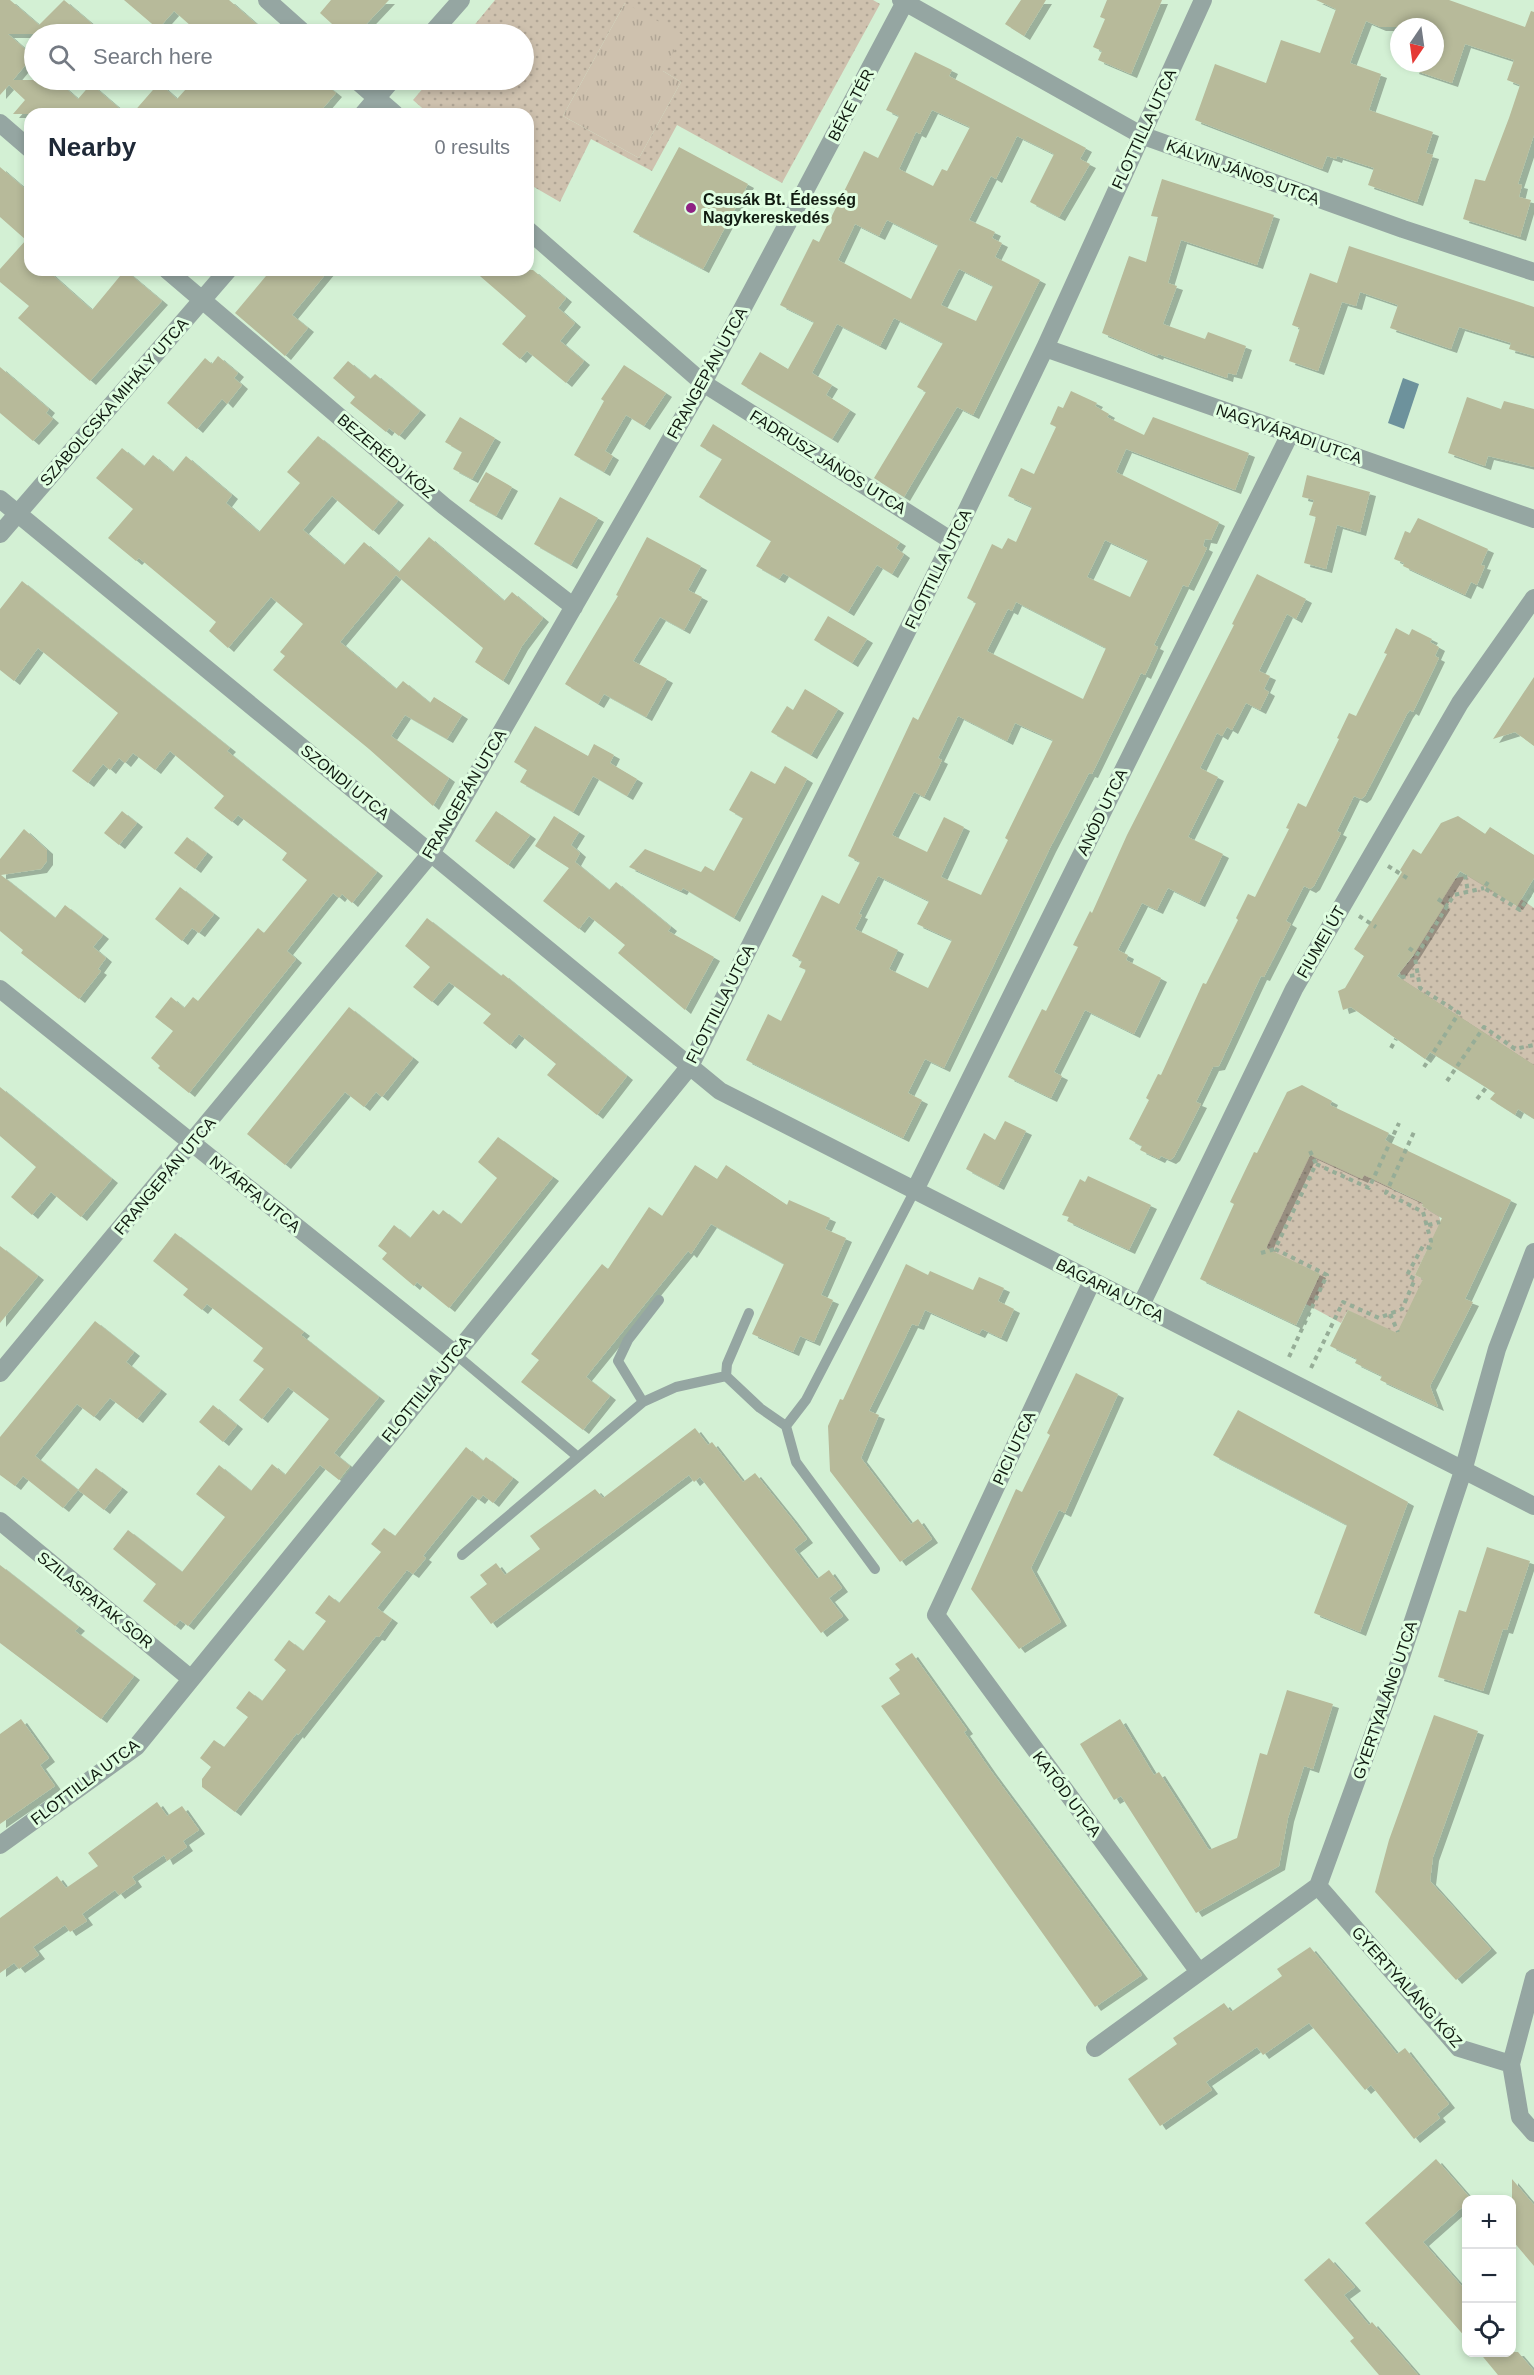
<!DOCTYPE html>
<html lang="en">
<head>
<meta charset="utf-8">
<style>
  body { margin:0; font-family:Helvetica,sans-serif; background:#f6f6f7; color:#1f2937 }
  .controls { position:absolute; right:18px; bottom:18px; display:grid; overflow:hidden; border-radius:12px; box-shadow:0 3px 9px #0003 }
  .controls button { width:54px; height:54px; display:grid; place-items:center; padding:0; border:0; border-bottom:2px solid #e0e1e3; background:#fff; color:#1f2937; font:30px sans-serif }
  .compass { position:absolute; left:1390px; top:18px; width:54px; height:54px; border-radius:50%; background:#fff; box-shadow:0 3px 9px #0003; rotate:193deg }
  .list { margin:0; padding:0; list-style:none }
  h2 { display:flex; justify-content:space-between; align-items:center; height:78px; margin:0; padding:0 24px; font-size:26px }
  h2 small { font-size:20px; font-weight:400; color:#747a83 }
  .icon { flex:none; width:33px; height:33px; fill:none; stroke:currentColor; stroke-width:2; stroke-linecap:round; stroke-linejoin:round }
  .map { position:relative; flex:none; width:1534px; height:2375px; overflow:hidden }
  .search { position:absolute; background:#fff; box-shadow:0 3px 9px #0003; left:24px; top:24px; width:510px; height:66px; display:flex; align-items:center; gap:15px; box-sizing:border-box; padding:0 21px; border-radius:33px; color:#747a83; font-size:22px }
  .panel { position:absolute; background:#fff; box-shadow:0 3px 9px #0003; left:24px; top:108px; width:510px; height:168px; border-radius:18px }
  .map>svg:first-child { display:block }
  .grass { fill:url(#grass-dots); fill-rule:evenodd }
  .park { fill:url(#park-tufts) }
  .water { fill:#6d929c }
  .building { fill:#b7ba9a; fill-rule:evenodd; filter:url(#shadow) }
  .lines { fill:none; stroke-linecap:round; stroke-linejoin:round }
  .path { stroke:#96ad97; stroke-width:4; stroke-dasharray:4.5 4.5; stroke-linecap:butt }
  .service { stroke:#95a6a2; stroke-width:10 }
  .minor { stroke:#95a6a2; stroke-width:18 }
  .poi-dot { fill:#8f2284; stroke:#e0fee1; stroke-width:2 }
  .labels { text-anchor:middle; dominant-baseline:central; stroke-width:6; stroke-linejoin:round; paint-order:stroke }
  .street-label { font-size:16px; fill:#101a10; stroke:#e0fee1 }
  .poi-label { font-size:16px; font-weight:bold; fill:#101a10; stroke:#e0fee1; text-anchor:start }
</style>
</head>
<body>
<div class="map">
<svg width="1534" height="2375" viewBox="0 0 1534 2375">
  <defs>
    <pattern id="grass-dots" width="8" height="8" patternUnits="userSpaceOnUse" patternTransform="scale(1.5)"><rect width="8" height="8" fill="#cec1ae"/><path d="M2 2h.1M6 6h.1" fill="none" stroke="#b0a595" stroke-width="1.8" stroke-linecap="round"/></pattern>
    <pattern id="park-tufts" width="24" height="20" patternUnits="userSpaceOnUse" patternTransform="scale(1.5)"><rect width="24" height="20" fill="#cec1ae"/><path d="M3 7l-1-3M5 7V3M7 7l1-3M15 17l-1-3M17 17v-4M19 17l1-3" fill="none" stroke="#b0a595"/></pattern>
    <filter id="shadow"><feDropShadow dx="6" dy="4" stdDeviation="0" flood-color="#0004"/></filter>
  </defs>
  <rect width="100%" height="100%" fill="#d3f0d4"/>
  <!-- grass -->
  <path class="grass" d="M495 0H873L880 4 782 183 677 125 652 171 591 139 560 202 534 187 528 193V114H429L413 100 430 80H524V34H467ZM625 3 663 71 681 82 639 158 563 116Z
    M1476 874 1492 890 1516 906 1521 899 1534 908V1066L1403 982 1400 972 1414 955 1408 950 1436 901 1456 878Z
    M1316 1149 1362 1178 1365 1173 1397 1179 1392 1189 1423 1203 1422 1206 1439 1216 1442 1227 1440 1256 1427 1250 1415 1275 1423 1279 1406 1329 1392 1335 1348 1310 1341 1323 1306 1304 1320 1274 1264 1261C1272 1214 1284 1185 1316 1149Z"/>
  <!-- park -->
  <path class="park" d="M625 3 683 35 663 71 681 82 639 158 563 116Z"/>
  <!-- water -->
  <path class="water" d="M1403 378 1419 384 1404 429 1388 423Z"/>
  <!-- building -->
  <path class="building" d="M0 0H10L39 25 64 0 104 34H8L33 56 13 80H56L78 99 91 84 126 114H13L25 100 9 85 0 95Z
    M124 0H229L268 34H200L174 11 158 29Z
    M331 0H389L357 34H343L320 13Z
    M1021 0H1046L1024 36 1005 24Z
    M1107 0H1162L1131 74 1098 60 1102 51 1093 47 1105 19 1100 17Z
    M1316 0H1449L1525 27 1531 11 1534 12V135L1518 184 1522 185 1519 197 1531 200 1520 237 1463 219 1475 179 1485 181 1509 118 1520 85 1507 80 1514 60 1465 44 1452 83 1413 70 1416 63H1435V27H1380L1366 21 1350 63 1381 74 1369 110 1433 132 1426 153 1433 155 1417 202 1368 185 1374 168 1337 156 1336 159 1327 156 1322 169 1195 120 1215 64 1266 83 1281 40 1320 53 1336 9Z
    M915 52 952 70 949 76 1086 148 1080 159 1090 164 1059 217 1030 202 1054 154 1017 136 996 179 991 176 969 220 995 232 992 238 1002 243 995 257 1040 280 973 415 957 407 904 497 874 478 926 392 917 387 943 343 894 318 880 346 837 324 812 373 832 385 826 395 850 410 832 439 741 384 760 352 788 369 802 344 814 322 780 305 813 239 819 242 864 151 878 158 899 116 886 110ZM932 110 970 127 947 171 942 169 933 186 899 169 916 132 920 134ZM887 220 938 245 911 299 838 260 855 224 879 236ZM959 269 993 286 976 321 941 305Z
    M194 80H320L336 93 318 114H132L159 83 177 99Z
    M679 147 748 184 703 269 633 232Z
    M0 167 30 193V270H47L92 310 125 270 162 301 90 381 18 318 29 306 0 282V269L26 240 0 217Z
    M1162 179 1274 215 1257 265 1181 240 1168 283 1177 286 1163 324 1205 339 1208 332 1246 346 1236 375 1228 373 1227 378 1158 354 1157 356 1102 333 1129 256 1146 262 1158 217 1151 216Z
    M1349 246 1534 307V356L1509 349 1511 343 1459 327 1451 349 1390 328 1398 305 1360 292 1356 306 1342 302 1318 371 1289 361 1300 328 1292 325 1310 273 1337 283Z
    M271 270H329L292 315 308 328 285 356 235 313Z
    M473 270H533L566 298 558 308 575 323 560 341 584 361 566 383 527 351 520 359 502 344 526 316Z
    M218 356 238 373 234 378 242 385 227 404 222 399 197 429 167 403 205 358 212 364Z
    M348 361 370 379 375 374 420 411 399 436 389 428 386 432 350 403 355 397 333 378Z
    M624 365 666 393 644 426 626 415 605 451 613 456 604 472 574 455 604 401 601 399Z
    M0 367 49 409 46 413 53 419 33 441 0 413Z
    M1071 391 1097 403 1095 406 1109 414 1107 417 1144 435 1153 417 1249 453 1235 490 1126 449 1116 472 1219 522 1211 540 1205 539 1203 546 1207 548 1188 587 1183 585 1154 645 1158 647 1145 675 1141 673 1092 774 1089 773 1050 848 944 1068 925 1059 908 1093 922 1100 903 1138 746 1060 768 1014 781 1021 806 970 799 967 802 961 792 956 822 895 839 904 860 862 848 856 913 717 918 720 976 603 967 598 992 544 1002 549 1008 538 1016 542 1032 507 1008 496 1021 468 1034 474 1056 427 1050 424 1058 406 1063 408ZM1105 540 1148 560 1130 597 1087 577ZM1016 602 1106 648 1083 699 987 651 1008 609 1012 611ZM958 716 1007 741 1015 723 1053 740 1005 838 1008 840 981 895 941 877 964 827 944 817 927 852 892 835 914 792 924 797 942 760 938 758ZM878 876 929 901 917 924 952 940 928 988 889 969 898 950 855 929 862 915 859 914Z
    M1467 397 1501 409 1504 401 1534 409V467L1488 456 1485 466 1448 453Z
    M460 417 495 438 472 479 453 469 462 452 445 442Z
    M713 424 900 542 896 548 904 554 892 574 877 565 848 612 783 573 779 579 756 566 771 541 699 497 722 459 700 446Z
    M318 436 398 501 373 531 332 496 303 530 344 565 364 542 399 572 429 537 504 601 512 592 543 618 522 646 503 681 475 662 483 648 396 575 340 642 396 689 403 681 430 703 434 697 462 715 447 739 405 715 391 736 449 778 433 806 369 749 273 670 285 656 280 652 303 624 271 597 228 648 209 631 216 622 139 558 136 561 108 538 133 509 96 478 122 448 144 466 153 455 173 472 186 456 232 495 226 503 259 532 300 483 287 472Z
    M486 472 512 487 496 516 469 501Z
    M1307 475 1370 492 1360 532 1337 525 1326 569 1304 563 1316 517 1309 515 1314 500 1302 497Z
    M560 497 598 518 571 565 534 544Z
    M1418 518 1488 549 1481 565 1485 566 1477 585 1471 582 1465 595 1403 566 1404 563 1394 559 1405 531 1410 533Z
    M647 537 701 566 688 590 702 597 684 630 660 617 633 661 667 679 646 717 604 694 598 704 565 684 618 596 616 595Z
    M1257 574 1306 599 1296 619 1287 614 1259 671 1270 676 1264 689 1269 692 1260 710 1246 703 1232 730 1227 727 1222 736 1217 733 1200 768 1218 777 1188 837 1223 854 1199 903 1168 888 1157 910 1142 903 1118 950 1128 955 1126 960 1161 978 1134 1034 1085 1010 1054 1072 1062 1076 1051 1098 1008 1077 1042 1009 1046 1011 1078 947 1073 945 1090 911 1092 913 1127 835 1234 625 1232 624Z
    M22 581 230 748 227 751 377 872 352 903 342 894 339 898 333 893 287 951 296 959 189 1093 158 1068 160 1066 151 1058 173 1031 155 1017 171 997 184 1008 193 997 198 1001 258 928 264 933 307 880 282 860 287 853 238 815 232 822 214 808 224 796 170 751 155 770 133 753 125 763 119 758 110 770 103 764 88 783 72 771 118 713 38 648 14 681 0 670V609Z
    M828 616 867 639 852 663 814 640Z
    M1396 628 1409 635 1412 629 1432 639 1430 642 1439 647 1435 656 1439 658 1413 712 1410 710 1407 714 1365 796 1361 799 1354 796 1337 831 1341 833 1314 886 1310 889 1304 886 1286 921 1291 924 1264 977 1261 976 1219 1066 1213 1067 1196 1102 1201 1104 1174 1157 1170 1160 1161 1156 1159 1159 1140 1150 1142 1146 1129 1139 1149 1100 1146 1098 1158 1074 1161 1075 1203 983 1206 984 1238 920 1236 918 1248 894 1255 897 1289 829 1286 828 1298 803 1306 807 1339 739 1337 738 1349 713 1356 716 1387 654 1384 653Z
    M1534 677V746L1515 732 1493 739Z
    M805 689 838 709 811 755 771 732 787 706 793 710Z
    M535 726 588 756 594 744 614 755 610 763 637 779 627 796 593 776 573 812 520 782 527 770 514 762Z
    M785 766 807 779 734 918 683 888 681 891 629 867 645 849 701 872 705 866 714 871 743 818 729 810 751 771 775 784Z
    M122 811 137 823 119 845 104 833Z
    M496 811 530 835 508 865 475 841Z
    M554 816 579 832 571 845 580 853 575 862 609 890 616 882 671 927 668 931 714 957 685 1010 618 953 625 945 589 916 579 929 543 901 569 868 535 846Z
    M1458 816 1485 834 1490 827 1534 855V878L1517 906 1460 871 1440 903 1444 906 1414 954 1397 976 1534 1065V1119L1518 1109 1515 1115 1490 1099 1495 1093 1430 1052 1425 1059 1351 1007 1343 1010 1338 991 1345 988 1364 956 1354 949 1402 872 1400 870 1413 849 1421 854 1441 823Z
    M24 829 47 850V861L41 869 1 875 55 918 65 905 103 935 93 947 106 958 98 969 101 971 79 999 21 953 23 950 0 931V859Z
    M187 837 207 853 195 869 174 853Z
    M180 887 214 914 199 933 192 928 182 941 155 919Z
    M427 918 501 976 503 974 627 1076 597 1115 547 1075 556 1064 519 1034 510 1045 483 1023 491 1014 449 982 432 1002 413 987 430 967 405 946Z
    M349 1007 413 1058 382 1097 376 1092 364 1107 345 1092 285 1165 247 1134Z
    M1302 1085 1332 1101 1330 1105 1389 1133 1385 1140 1511 1200 1465 1299 1473 1302 1430 1386 1438 1407 1380 1380 1382 1376 1355 1363 1357 1359 1330 1346 1348 1310 1397 1333 1423 1279 1415 1275 1442 1218 1422 1206 1423 1203 1364 1175 1362 1179 1310 1155 1266 1248 1320 1274 1296 1325 1200 1279 1234 1204 1230 1202 1254 1152 1257 1153 1287 1092Z
    M0 1087 112 1179 81 1217 51 1192 32 1215 11 1197 36 1167 0 1136Z
    M1005 1121 1026 1131 998 1186 966 1169 984 1133 995 1140Z
    M498 1137 553 1177 449 1308 417 1282 414 1286 382 1259 387 1253 378 1246 394 1225 410 1238 433 1210 439 1215 443 1210 461 1224 497 1178 478 1162Z
    M695 1165 717 1179 726 1165 787 1205 789 1200 830 1218 825 1229 846 1238 821 1295 833 1300 814 1342 800 1336 793 1352 752 1334 784 1264 711 1224 691 1254 688 1251 586 1377 610 1396 583 1430 521 1382 539 1360 531 1354 602 1264 608 1269 649 1207 662 1216Z
    M1088 1176 1151 1205 1129 1250 1067 1221 1069 1217 1062 1215 1080 1179 1085 1182Z
    M175 1233 304 1332 301 1335 379 1397 334 1453 350 1466 339 1480 320 1465 188 1626 180 1620 175 1626 143 1601 156 1584 113 1549 128 1530 182 1572 225 1517 196 1494 219 1465 251 1491 272 1464 285 1475 329 1419 288 1387 262 1419 239 1400 264 1369 253 1361 263 1348 207 1304 202 1310 183 1295 188 1289 153 1261Z
    M0 1246 38 1276 0 1323Z
    M906 1264 928 1275 930 1271 973 1290 979 1277 1004 1288 998 1301 1014 1309 1001 1338 982 1329 979 1334 925 1310 918 1326 912 1324 869 1411 879 1415 861 1458 911 1524 918 1519 932 1539 900 1562 830 1471 828 1426 840 1399 843 1400Z
    M95 1321 134 1352 126 1362 161 1390 137 1419 110 1398 94 1417 77 1404 35 1456 78 1490 63 1508 23 1476 15 1486 0 1475V1437Z
    M1076 1373 1118 1394 1065 1513 1059 1510 1031 1568 1061 1622 1019 1649 971 1589 1016 1489 1022 1492 1050 1435 1047 1433Z
    M213 1405 237 1425 223 1442 199 1422Z
    M1238 1410 1408 1502 1360 1632 1314 1613 1347 1525 1213 1455Z
    M695 1428 708 1445 712 1442 743 1482 755 1473 792 1519 807 1539 794 1549 817 1579 829 1570 842 1588 829 1598 843 1616 821 1633 700 1477 694 1482 689 1475 491 1624 470 1597 487 1584 480 1575 496 1563 505 1575 540 1549 530 1536 595 1489 603 1498Z
    M466 1447 483 1461 486 1457 513 1478 493 1503 483 1495 479 1500 472 1495 423 1556 426 1558 413 1574 407 1570 377 1608 392 1619 379 1637 376 1636 298 1735 297 1733 235 1812 202 1787V1779L211 1767 200 1758 214 1740 224 1747 248 1717 236 1708 249 1691 262 1701 286 1670 274 1660 289 1640 303 1651 326 1621 315 1613 329 1595 339 1603 381 1552 371 1544 384 1528 395 1536Z
    M96 1468 122 1488 104 1510 78 1490Z
    M1487 1547 1530 1561 1507 1630 1503 1629 1483 1691 1438 1677 1459 1610 1466 1612Z
    M0 1565 79 1627 75 1631 134 1676 101 1719 0 1643Z
    M912 1653 967 1730 964 1732 991 1771 1142 1975 1095 2007 881 1706 900 1694 889 1678 900 1670 895 1664Z
    M1287 1690 1333 1704 1313 1769 1304 1766 1288 1818 1279 1866 1196 1913 1121 1796 1114 1800 1080 1744 1120 1719 1154 1775 1159 1772 1209 1850 1237 1838 1260 1753 1267 1755Z
    M1434 1715 1478 1731 1433 1857 1430 1881 1491 1949 1456 1980 1375 1892 1389 1840Z
    M21 1719 49 1758 40 1765 55 1786 0 1824V1734Z
    M157 1802 167 1816 182 1806 199 1830 183 1841 187 1847 167 1861 164 1855 132 1877 136 1883 119 1895 115 1890 82 1914 87 1921 70 1932 65 1925 33 1947 39 1955 19 1969 14 1963 0 1973V1918L57 1876 66 1888 98 1866 88 1853Z
    M1310 1947 1397 2054 1405 2048 1449 2104 1437 2114 1440 2118 1414 2139 1371 2085 1365 2090 1309 2023 1263 2055 1257 2047 1206 2082 1212 2090 1160 2126 1128 2079 1177 2044 1173 2038 1224 2003 1231 2012 1282 1976 1277 1969Z
    M1436 2159 1471 2199H1467V2203L1423 2242 1467 2292V2339L1365 2223Z
    M1512 2179 1534 2205V2266L1512 2240Z
    M1329 2258 1355 2287 1344 2295 1369 2325 1372 2322 1418 2375H1379L1350 2341 1354 2338 1304 2280Z
    M1479 2352H1518L1534 2371V2375H1498Z"/>
  <g class="lines">
    <!-- path -->
    <path class="path" d="M1388 866 1407 878
      M1465 875 1468 892
      M1488 882 1484 888 1520 910 1534 889
      M1438 899 1448 906
      M1359 916 1376 927
      M1409 948 1417 954
      M1401 977 1417 975
      M1391 1048 1396 1039
      M1424 1067 1459 1013 1420 988 1415 958 1454 895 1484 888
      M1447 1081 1484 1027 1515 1049 1534 1045
      M1477 1099 1486 1088
      M1310 1151 1316 1164
      M1428 1225 1440 1222
      M1261 1253 1275 1249
      M1390 1314 1398 1332
      M1289 1357 1327 1275 1275 1249 1316 1164 1369 1188 1399 1123
      M1311 1368 1343 1302 1379 1318 1402 1309 1415 1279 1407 1275 1423 1246 1430 1248 1431 1241 1423 1212 1386 1193 1414 1132"/>
    <!-- service -->
    <path class="service" d="M749 1313 727 1364 726 1376 760 1408 786 1426
      M454 1353 578 1457
      M643 1402 618 1361 628 1340 659 1300
      M462 1555 643 1402 676 1387 726 1376
      M875 1569 796 1462 786 1426 806 1400 915 1190"/>
    <!-- minor -->
    <path class="minor" d="M267 0 305 34
      M901 0 1141 135 1403 229 1534 272
      M431 34 461 0
      M356 80 395 114
      M363 114 392 80
      M0 123 30 149
      M528 230 703 383 952 541
      M167 270 444 506 574 607
      M1045 348 1534 519
      M0 499 720 1091 1534 1506
      M0 534 228 270
      M0 989 454 1353
      M915 1190 1290 434
      M1092 1281 936 1615 1199 1972
      M1141 1305 1294 989 1460 703 1534 598
      M0 1373 432 852 703 383 905 2
      M0 1521 190 1678
      M0 1845 136 1747 690 1066 952 541 1045 348 1203 0
      M1318 1886 1459 2048 1511 2064
      M1534 1978 1511 2064 1520 2117 1534 2133
      M1095 2048 1318 1886 1397 1669 1463 1471 1497 1349 1534 1252"/>
  </g>
  <!-- markers -->
  <circle class="poi-dot" cx="691" cy="208" r="6"/>
  <g class="labels">
    <!-- street labels -->
    <g class="street-label">
      <text transform="translate(851 105) rotate(-62)">BÉKE TÉR</text>
      <text transform="translate(1144 129) rotate(-65)">FLOTTILLA UTCA</text>
      <text transform="translate(1243 172) rotate(20)">KÁLVIN JÁNOS UTCA</text>
      <text transform="translate(707 373) rotate(-61)">FRANGEPÁN UTCA</text>
      <text transform="translate(114 402) rotate(-49)">SZABOLCSKA MIHÁLY UTCA</text>
      <text transform="translate(1289 434) rotate(19)">NAGYVÁRADI UTCA</text>
      <text transform="translate(386 456) rotate(40)">BEZERÉDJ KÖZ</text>
      <text transform="translate(828 462) rotate(32)">FADRUSZ JÁNOS UTCA</text>
      <text transform="translate(938 569) rotate(-64)">FLOTTILLA UTCA</text>
      <text transform="translate(345 782) rotate(39)">SZONDI UTCA</text>
      <text transform="translate(464 794) rotate(-59)">FRANGEPÁN UTCA</text>
      <text transform="translate(1102 812) rotate(-64)">ANÓD UTCA</text>
      <text transform="translate(1321 942) rotate(-60)">FIUMEI ÚT</text>
      <text transform="translate(720 1004) rotate(-63)">FLOTTILLA UTCA</text>
      <text transform="translate(165 1176) rotate(-50)">FRANGEPÁN UTCA</text>
      <text transform="translate(255 1194) rotate(39)">NYÁRFA UTCA</text>
      <text transform="translate(1110 1290) rotate(27)">BAGARIA UTCA</text>
      <text transform="translate(426 1389) rotate(-51)">FLOTTILLA UTCA</text>
      <text transform="translate(1014 1448) rotate(-65)">PICI UTCA</text>
      <text transform="translate(95 1600) rotate(39)">SZILASPATAK SOR</text>
      <text transform="translate(1385 1700) rotate(-71)">GYERTYALÁNG UTCA</text>
      <text transform="translate(85 1782) rotate(-37)">FLOTTILLA UTCA</text>
      <text transform="translate(1067 1794) rotate(53)">KATÓD UTCA</text>
      <text transform="translate(1407 1987) rotate(48)">GYERTYALÁNG KÖZ</text>
    </g>
    <!-- poi labels -->
    <g class="poi-label">
      <text x="703" y="199">Csusák Bt. Édesség<tspan x="703" dy="18">Nagykereskedés</tspan></text>
    </g>
  </g>
</svg>
<div class="controls">
<button>+</button>
<button>−</button>
<button><svg class="icon" aria-label="locate" viewBox="0 0 24 24"><circle cx="12" cy="12" r="6"/><path d="M12 2v4M12 18v4M2 12h4M18 12h4"/></svg></button>
</div>
<svg class="compass" viewBox="-18 -18 36 36"><path d="M0-13l5 13h-10z" fill="#e53935"/><path d="M0 13l5-13h-10z" fill="#747a83"/></svg>
<div class="search"><svg class="icon" aria-label="search" viewBox="0 0 24 24"><circle cx="10" cy="10" r="6"/><path d="M15 15l6 6"/></svg>Search here</div>
<section class="panel">
<h2>Nearby<small>0 results</small></h2>
<ul class="list">
</ul>
</section>
</div>
</body>
</html>
